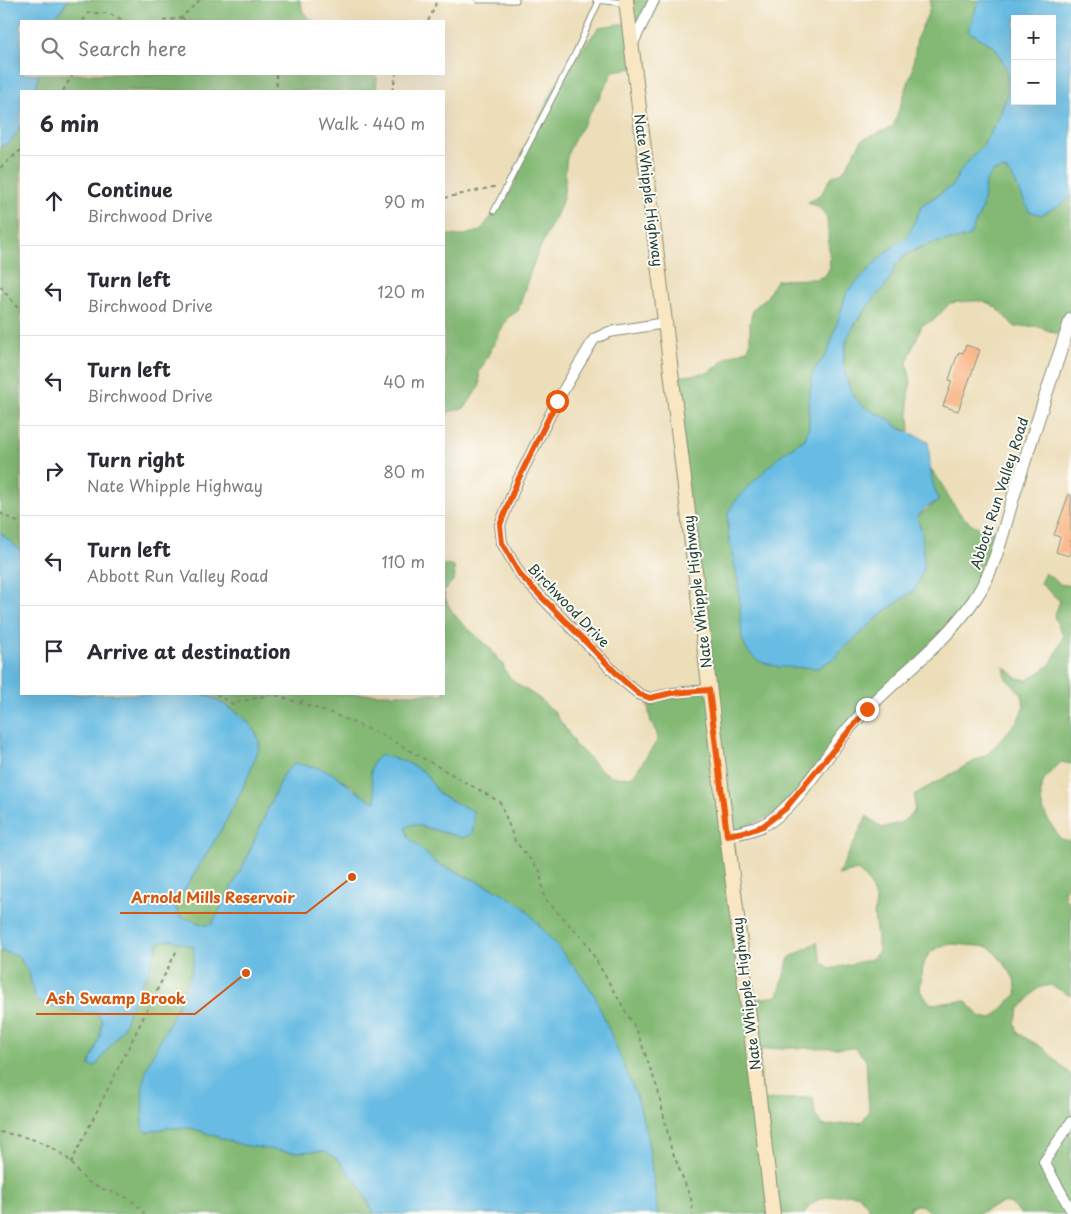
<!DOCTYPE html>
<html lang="en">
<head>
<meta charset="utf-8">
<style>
  body { margin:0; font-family:"Playpen Sans",sans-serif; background:#f2f2f3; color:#2b2b33 }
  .controls { position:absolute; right:15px; top:15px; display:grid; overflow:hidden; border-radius:0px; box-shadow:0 5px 20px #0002 }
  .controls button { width:45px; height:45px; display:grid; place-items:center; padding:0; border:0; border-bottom:1px solid #e1e1e2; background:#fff; color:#2b2b33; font:25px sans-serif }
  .stop { position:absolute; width:15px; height:15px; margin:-11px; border:4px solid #ea580c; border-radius:50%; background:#fff }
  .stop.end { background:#ea580c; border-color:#fff; box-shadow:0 1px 5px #0008 }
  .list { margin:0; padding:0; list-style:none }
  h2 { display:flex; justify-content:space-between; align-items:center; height:65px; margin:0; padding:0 20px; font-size:21px }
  h2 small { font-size:16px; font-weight:400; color:#7c7c81 }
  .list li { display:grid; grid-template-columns:32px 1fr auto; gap:15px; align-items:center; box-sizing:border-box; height:90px; padding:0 20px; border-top:1px solid #e1e1e2 }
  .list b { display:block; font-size:19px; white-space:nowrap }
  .list p { margin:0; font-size:16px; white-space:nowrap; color:#7c7c81 }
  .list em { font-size:16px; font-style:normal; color:#7c7c81 }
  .icon { flex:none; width:28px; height:28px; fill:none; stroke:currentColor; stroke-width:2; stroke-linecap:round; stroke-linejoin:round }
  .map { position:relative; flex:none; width:1071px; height:1214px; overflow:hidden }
  .search { position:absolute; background:#fff; box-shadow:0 5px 20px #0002; left:20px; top:20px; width:425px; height:55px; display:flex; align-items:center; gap:12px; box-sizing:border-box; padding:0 18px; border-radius:0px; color:#7c7c81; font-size:19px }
  .panel { position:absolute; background:#fff; box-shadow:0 5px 20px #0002; left:20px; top:90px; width:425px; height:605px; border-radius:0px }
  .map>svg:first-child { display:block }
  .forest { fill:#83b975; stroke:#517b54; fill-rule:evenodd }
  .water { fill:#67bce3; stroke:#437c8c; fill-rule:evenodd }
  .building { fill:#f9b281 }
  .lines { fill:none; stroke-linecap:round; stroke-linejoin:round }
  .service-casing { stroke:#868e77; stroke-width:7 }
  .minor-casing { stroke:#868e77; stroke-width:12 }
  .tertiary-casing { stroke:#868e77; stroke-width:14 }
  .secondary-casing { stroke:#868e77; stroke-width:16 }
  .path { stroke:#868e77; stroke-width:2; stroke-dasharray:4 4; stroke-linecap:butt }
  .service { stroke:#fff; stroke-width:5 }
  .minor { stroke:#fff; stroke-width:10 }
  .tertiary { stroke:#fff; stroke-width:12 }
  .secondary { stroke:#f9e7c3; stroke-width:14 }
  .route { stroke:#ea580c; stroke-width:6 }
  .labels { text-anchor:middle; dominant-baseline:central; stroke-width:4; stroke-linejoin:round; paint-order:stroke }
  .street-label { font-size:14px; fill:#1f3d34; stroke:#fdfcf7 }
  .leader { fill:none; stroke:#d45610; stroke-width:2 }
  .callout-dot { fill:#d45610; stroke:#fdfcf7; stroke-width:2 }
  .callout-label { font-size:15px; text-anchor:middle; font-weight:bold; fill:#d45610; stroke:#fdfcf7; stroke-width:4; stroke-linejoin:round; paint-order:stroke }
</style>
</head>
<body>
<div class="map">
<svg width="1071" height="1214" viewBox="0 0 1071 1214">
  <rect width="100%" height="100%" fill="#fdfcf7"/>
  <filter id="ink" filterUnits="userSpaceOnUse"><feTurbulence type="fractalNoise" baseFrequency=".02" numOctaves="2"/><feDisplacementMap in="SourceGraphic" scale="10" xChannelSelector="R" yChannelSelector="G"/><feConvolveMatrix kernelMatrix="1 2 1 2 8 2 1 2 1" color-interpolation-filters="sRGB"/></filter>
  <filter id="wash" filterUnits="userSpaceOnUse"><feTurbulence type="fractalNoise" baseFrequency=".0096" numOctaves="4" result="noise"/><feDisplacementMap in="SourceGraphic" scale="20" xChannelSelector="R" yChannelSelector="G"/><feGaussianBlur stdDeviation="1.12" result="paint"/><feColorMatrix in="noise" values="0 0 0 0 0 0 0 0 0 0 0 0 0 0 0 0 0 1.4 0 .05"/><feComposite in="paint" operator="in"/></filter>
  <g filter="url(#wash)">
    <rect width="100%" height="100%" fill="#eddeba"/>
    <!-- forest -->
    <path class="forest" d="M68 0H300L303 12 313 21H53Z
      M628 0H658L639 37 635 68 613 71C601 98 583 122 570 148 563 164 567 181 563 197 559 215 548 229 541 246 531 267 525 289 518 311L507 318 479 373 480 385 465 408 448 412 444 426V232L447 235 461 236 480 231 513 188 520 170 522 153 557 83 599 27 626 23Z
      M930 0H979L968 31 995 47 1007 70 1008 93 999 117 983 146 962 168 952 186 922 205 908 236 885 253 847 292 828 352 813 372 809 399V426L805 439 783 453 733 504 728 513V534L759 660 779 667 884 612 915 590 922 533 917 517 939 500 931 482V469C945 485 953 512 972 524 980 529 993 531 1002 535L978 600 890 686 788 808 732 832 750 997 756 999 778 996 789 958 817 942 822 962 830 969 872 959 879 951 874 915 876 902 870 884 858 870 838 875 867 816 882 828 902 822 914 812 915 794 989 753 1018 720 1024 706 1022 694 1006 679 1004 666 1017 678 1028 680 1050 665 1062 641 1063 635 1054 617 1060 601 1040 583 1045 573 1060 584 1071 586V764L1061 762C1056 768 1047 774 1044 780 1034 803 1049 822 1061 839L1071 841V880L1064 891 1065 898 1071 904V996L1051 985 1038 988 1019 1010 1015 1022 1018 1033 1044 1049 1071 1075V1214H1020L1010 1203H1003L976 1214 932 1213 920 1205 911 1206 908 1214H868V1206L858 1194C842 1195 809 1195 805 1214H658L648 1141 638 1100 499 891 436 863 408 837 405 828 413 824 464 838 473 811 440 795 424 772 370 770 377 801H368L351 785 295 763 283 774 245 862 212 924 205 925 179 916 175 905C204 858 235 812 254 761 256 756 260 748 259 743 257 721 222 702 204 694H444V592C448 616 471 630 488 646 494 651 496 659 503 664 506 681 525 688 537 697 544 701 546 707 553 710L573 740 574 745C595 758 601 784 633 776L657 741V733L651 723 647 700 711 685 676 377 707 373 717 367 727 357 747 350 750 345V323L753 309 767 297 776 280 816 279 825 276 830 267 827 217 818 206 807 203 822 193 832 176 843 172 862 140 893 127 912 72 917 38 930 9ZM953 944 990 947C1002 962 1019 976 1016 996 1005 1003 1001 1012 991 1019L980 1017 966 1001 931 1004 920 991C923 964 922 948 953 944ZM782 1048H855L866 1060 869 1112 862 1122 823 1126 815 1115 813 1097 762 1101 759 1050Z
      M39 74H374L377 78 376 91H35Z
      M21 126V551L0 532V147L7 144Z
      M1004 169 1012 176 1029 211C1047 210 1058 210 1071 195V324L1066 337 1036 326 1015 327C988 298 990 299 950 303L934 320 922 325 907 362 911 383 908 394 910 431 899 428 890 420 866 410 853 396 843 368 848 334 875 296 888 283 897 261 927 244 969 237 982 209 985 183 992 172Z
      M444 564 454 567 455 578 444 591Z
      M170 939 193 947 196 957 169 1026 147 1068 148 1132 166 1128H192L242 1145 289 1152 325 1151 338 1160 361 1188 374 1214H0V951L17 955 29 972 34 996 62 1010 96 1013 102 1021 100 1036 89 1066 123 1028 139 987 149 971 158 943Z"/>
    <!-- water -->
    <path class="water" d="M0 0H68L53 21H21V74H39L35 91H21C21 112 25 139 0 147Z
      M979 0H1071V195L1064 203 1041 215 1029 211 1012 176 1005 169 992 172 985 183 982 209 969 237C947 241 923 242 904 256 893 263 894 275 887 284 863 312 833 340 847 380 849 385 851 393 854 397 864 410 875 412 889 419 893 422 896 427 901 429 910 433 919 436 928 442 931 464 929 480 939 500L925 508 917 517 922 533 924 568 915 590 884 612 834 658 818 668 779 667 758 661 748 652 742 639 738 581 728 534V513L733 504 746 489 783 453 805 439 809 426V399L813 372 828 352 847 292 885 253 908 236 922 205 952 186 962 168 983 146 999 117 1008 93 1007 70 995 47 968 31ZM1015 19H1052V101H1015Z
      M0 532 21 551V694H204C222 702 257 721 259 743 260 748 256 755 254 761 235 812 204 858 175 905L179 916 205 925 212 924 245 862 283 774 295 763C306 766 319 767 330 772 343 779 364 801 376 801 374 784 363 766 381 755L404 761 424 772 440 795 473 811 474 824 472 834 463 838 413 824 406 828 408 837 436 863 499 891 524 907 581 975 595 996 638 1100 648 1141 658 1214H374L361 1188 338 1160 325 1151 289 1152 242 1145 192 1128H166L148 1132 143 1129C143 1109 140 1087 147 1068 158 1038 201 977 193 947L170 939 158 943 149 971 139 987 123 1028 96 1066H89L100 1036 102 1021 96 1013 62 1010 39 1001 34 996 29 972 17 955 0 951Z"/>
    <g id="blocks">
      <!-- building -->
      <path class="building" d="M966 345 980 350 958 411 943 406 952 381 949 380 954 364 959 352 963 353Z
        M1069 494 1071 495V549L1069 556 1056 552 1060 537 1054 535Z"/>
    </g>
  </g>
  <g filter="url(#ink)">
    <use href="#blocks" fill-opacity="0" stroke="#868e77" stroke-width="1"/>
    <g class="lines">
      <defs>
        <path id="service" d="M478 0H516
          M596 0 625 3
          M494 211 575 54 599 1"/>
        <path id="minor" d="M632 45 654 0
          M665 323 609 332 594 339 557 401 517 482 500 525 502 543 521 576 623 681 639 694 650 698 672 693 709 690
          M1071 1122 1044 1162 1071 1210"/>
        <path id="tertiary" d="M727 835C739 833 752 831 763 825 795 810 826 755 850 727 889 682 940 650 974 600 996 569 1004 527 1015 491 1033 434 1052 376 1071 319"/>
        <path id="secondary" d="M626 0 773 1214"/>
      </defs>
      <!-- service casing -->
      <use href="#service" class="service-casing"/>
      <!-- minor casing -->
      <use href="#minor" class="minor-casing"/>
      <!-- tertiary casing -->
      <use href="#tertiary" class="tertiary-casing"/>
      <!-- secondary casing -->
      <use href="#secondary" class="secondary-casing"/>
      <!-- path -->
      <path class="path" d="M181 18 190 21
        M83 21 88 13H108L125 21
        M163 21 181 18 200 0
        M428 21 435 7 436 0
        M276 74 277 91
        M63 91 73 74
        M392 91 396 74
        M0 168 21 150
        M444 198 498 186
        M0 286 21 312
        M0 513 21 524
        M216 694 232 704 272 694 331 713 386 737 500 802 515 841 540 871 544 898 585 941 637 1031 658 1090 671 1148 691 1199 693 1214
        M301 703 305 694
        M0 1132C23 1136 50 1142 68 1159 76 1168 81 1178 92 1184 114 1196 126 1190 145 1214
        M71 1163 178 948"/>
      <!-- service -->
      <use href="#service" class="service"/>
      <!-- minor -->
      <use href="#minor" class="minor"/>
      <!-- tertiary -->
      <use href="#tertiary" class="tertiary"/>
      <!-- secondary -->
      <use href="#secondary" class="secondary"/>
    </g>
  </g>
  <g class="lines" filter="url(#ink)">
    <!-- route -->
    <path class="route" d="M557 401 517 482 500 525 502 543 521 576 623 680 639 694 650 698 672 693 709 690 727 835 749 831 763 826 785 809 867 709"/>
  </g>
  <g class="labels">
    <!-- street labels -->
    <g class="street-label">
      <text transform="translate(649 190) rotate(83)">Nate Whipple Highway</text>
      <text transform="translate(999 493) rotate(-72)">Abbott Run Valley Road</text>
      <text transform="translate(697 592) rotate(-97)">Nate Whipple Highway</text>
      <text transform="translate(569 605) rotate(46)">Birchwood Drive</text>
      <text transform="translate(746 994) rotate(-97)">Nate Whipple Highway</text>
    </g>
  </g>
  <!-- callouts -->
  <path class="leader" d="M352 877L306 913H120M246 973L195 1014H36"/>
  <g class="callout-dot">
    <circle cx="352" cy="877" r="5"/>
    <circle cx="246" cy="973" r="5"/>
  </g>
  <g class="callout-label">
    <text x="213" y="903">Arnold Mills Reservoir</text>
    <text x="116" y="1004">Ash Swamp Brook</text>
  </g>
</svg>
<div class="controls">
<button>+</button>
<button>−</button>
</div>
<div class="stop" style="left:557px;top:401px"></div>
<div class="stop end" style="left:867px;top:709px"></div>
<div class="search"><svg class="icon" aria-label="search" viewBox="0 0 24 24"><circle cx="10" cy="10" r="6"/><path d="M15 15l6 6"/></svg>Search here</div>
<section class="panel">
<h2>6 min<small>Walk · 440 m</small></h2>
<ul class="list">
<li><svg class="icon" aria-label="ahead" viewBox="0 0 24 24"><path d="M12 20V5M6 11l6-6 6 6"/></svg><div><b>Continue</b><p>Birchwood Drive</p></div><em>90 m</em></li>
<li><svg class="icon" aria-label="left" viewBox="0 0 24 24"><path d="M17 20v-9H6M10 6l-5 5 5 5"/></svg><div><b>Turn left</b><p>Birchwood Drive</p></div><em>120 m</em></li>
<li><svg class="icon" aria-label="left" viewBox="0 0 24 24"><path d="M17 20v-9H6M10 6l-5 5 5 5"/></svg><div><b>Turn left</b><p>Birchwood Drive</p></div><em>40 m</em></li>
<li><svg class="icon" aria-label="right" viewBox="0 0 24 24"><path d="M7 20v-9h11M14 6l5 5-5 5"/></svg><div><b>Turn right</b><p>Nate Whipple Highway</p></div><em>80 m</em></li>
<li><svg class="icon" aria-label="left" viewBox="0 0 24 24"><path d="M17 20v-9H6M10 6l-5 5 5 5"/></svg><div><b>Turn left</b><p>Abbott Run Valley Road</p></div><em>110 m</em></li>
<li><svg class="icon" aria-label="arrive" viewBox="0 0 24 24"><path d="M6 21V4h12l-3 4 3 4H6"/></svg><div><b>Arrive at destination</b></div></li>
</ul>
</section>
</div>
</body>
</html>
